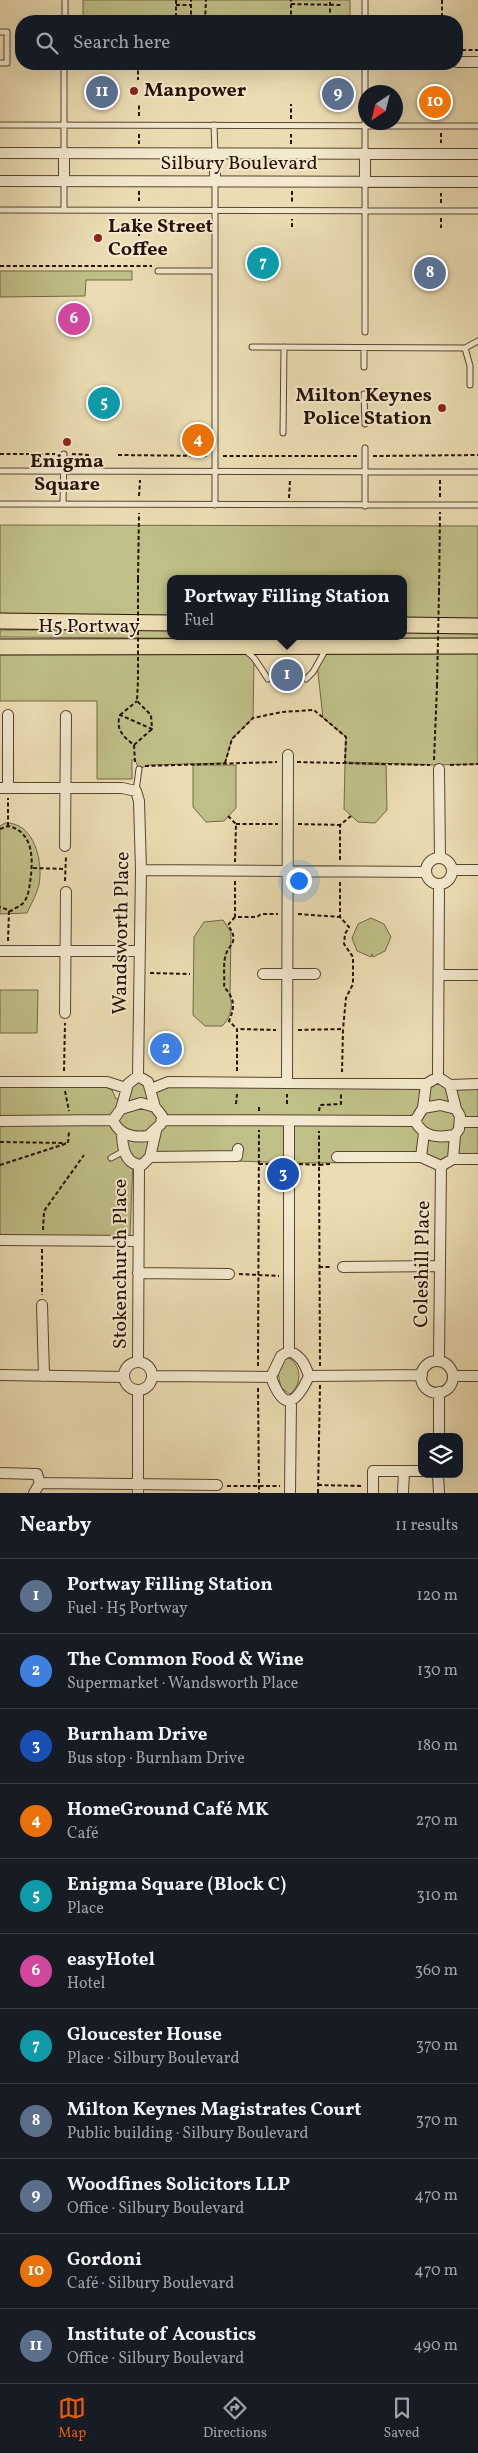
<!DOCTYPE html>
<html lang="en">
<head>
<meta charset="utf-8">
<style>
  body { margin:0; font-family:Vollkorn,serif; background:#20242c; color:#f1f3f6 }
  .controls { position:absolute; right:15px; bottom:15px; display:grid; overflow:hidden; border-radius:10px; box-shadow:0 5px 20px #0002 }
  .controls button { width:45px; height:45px; display:grid; place-items:center; padding:0; border:0; border-bottom:1px solid #363941; background:#171b24; color:#f1f3f6; font:25px sans-serif }
  .compass { position:absolute; left:358px; top:85px; width:45px; height:45px; border-radius:50%; background:#171b24; box-shadow:0 5px 20px #0002; rotate:215deg }
  .you { position:absolute; left:298px; top:880px; width:18px; height:18px; margin:-12px; border:4px solid #fff; border-radius:50%; background:#1a73e8; box-shadow:0 0 0 8px #1a73e833 }
  .badge { display:grid; place-items:center; width:32px; height:32px; border-radius:50%; background:#ea580c; color:#fff; font-size:16px; font-weight:700 }
  .pin { position:absolute; translate:-50% -50%; border:2px solid #fff; box-shadow:0 1px 5px #0006 }
  .popup { position:absolute; left:167px; top:575px; width:240px; height:65px; box-sizing:border-box; display:grid; place-content:center; border-radius:10px; background:#171b24; filter:drop-shadow(0 1px 4px #0005); font-size:16px; white-space:nowrap; color:#9ea1a6 }
  .popup b { font-size:19px; color:#f1f3f6 }
  .popup::after { content:''; position:absolute; left:50%; top:100%; margin-left:-10px; border:10px solid transparent; border-top-color:#171b24 }
  .list { margin:0; padding:0; list-style:none }
  h2 { display:flex; justify-content:space-between; align-items:center; height:65px; margin:0; padding:0 20px; font-size:21px }
  h2 small { font-size:16px; font-weight:400; color:#9ea1a6 }
  .list li { display:grid; grid-template-columns:32px 1fr auto; gap:15px; align-items:center; box-sizing:border-box; height:75px; padding:0 20px; border-top:1px solid #363941 }
  .list b { display:block; font-size:19px; white-space:nowrap }
  .list p { margin:0; font-size:16px; white-space:nowrap; color:#9ea1a6 }
  .list em { font-size:16px; font-style:normal; color:#9ea1a6 }
  .icon { flex:none; width:28px; height:28px; fill:none; stroke:currentColor; stroke-width:2; stroke-linecap:round; stroke-linejoin:round }
  .map { position:relative; flex:none; width:478px; height:1493px; overflow:hidden }
  .search { position:absolute; background:#171b24; box-shadow:0 5px 20px #0002; left:15px; right:15px; top:15px; height:55px; display:flex; align-items:center; gap:12px; box-sizing:border-box; padding:0 18px; border-radius:20px; color:#9ea1a6; font-size:19px }
  .sheet { height:890px; background:#171b24 }
  nav { display:flex; justify-content:space-around; align-items:center; box-sizing:border-box; height:70px; border-top:1px solid #363941; background:#171b24; font-size:14px; color:#9ea1a6 }
  nav a { display:grid; justify-items:center; gap:2px }
  nav .on { color:#ea580c }
  .map>svg:first-child { display:block }
  .green { fill:#bfbf87; stroke:#746847 }
  .lines { fill:none; stroke-linecap:round; stroke-linejoin:round }
  .lane-casing { stroke:#594532; stroke-width:7 }
  .street-casing { stroke:#594532; stroke-width:12 }
  .primary-casing { stroke:#281207; stroke-width:17 }
  .path { stroke:#281207; stroke-width:2; stroke-dasharray:4 2.5; stroke-linecap:butt }
  .lane { stroke:#f2e9ce; stroke-width:5 }
  .street { stroke:#f2e9ce; stroke-width:10 }
  .primary { stroke:#ebddb3; stroke-width:15 }
  .path-bridge { stroke:#281207; stroke-width:2; stroke-dasharray:4 2.5; stroke-linecap:butt }
  .poi-dot { fill:#8f2418; stroke:#f2e9ce; stroke-width:2 }
  .labels { text-anchor:middle; dominant-baseline:central; stroke-width:4; stroke-linejoin:round; paint-order:stroke }
  .poi-label { font-size:20px; font-weight:bold; fill:#281207; stroke:#f2e9ce; text-anchor:start }
  .street-label { font-size:20px; fill:#281207; stroke:#f2e9ce }
</style>
</head>
<body>
<div class="map">
<svg width="478" height="1493" viewBox="0 0 478 1493">
  <rect width="100%" height="100%" fill="#ebddb3"/>
  <filter id="stains"><feTurbulence type="fractalNoise" baseFrequency=".004" numOctaves="4"/><feColorMatrix values="0 0 0 0 .2 0 0 0 0 .09 0 0 0 0 .02 0 0 0 .5 -.17"/></filter>
  <radialGradient id="worn" r=".72"><stop offset=".6" stop-color="#630" stop-opacity="0"/><stop offset="1" stop-color="#630" stop-opacity=".3"/></radialGradient>
  <!-- green -->
  <path class="green" d="M83 0H350V21H83Z
    M0 271H132V280H86L85 296 0 297Z
    M0 525 478 526V621L403 620V579H171V617L0 615Z
    M0 630H171V636H403V632H478V640L0 637Z
    M327 646H478V764L434 765 345 762 346 737 323 718 317 664Z
    M0 647H241L254 658 253 718 232 739 225 763 148 765 139 769 135 760H132V779H97V701H0Z
    M345 763 386 765 387 810 375 823 358 822 344 809Z
    M193 765H236V808L224 821 206 822 193 807Z
    M5 823C31 822 41 853 40 876 40 889 32 902 27 913L0 914V826Z
    M371 918 384 924 391 937 385 951 373 957 372 954 371 957 357 951 352 938 358 924Z
    M223 920 231 932 230 998C234 1007 229 1020 222 1026H205L193 1015 194 937 204 922Z
    M0 990H38L37 1033H0Z
    M137 1081 478 1085V1162L296 1163 144 1158 140 1161 133 1159 130 1236 0 1237V1086H104L112 1090 116 1099 129 1098 132 1086Z
    M289 1358C302 1366 302 1385 290 1394L281 1388 278 1373 283 1360Z"/>
  <g class="lines">
    <defs>
      <path id="lane" d="M65 0V21
        M365 21V0
        M0 32H7V63H0
        M64 64V153
        M0 125 478 126
        M214 125 215 153
        M365 153V64
        M64 181V210
        M215 182V505
        M0 210 478 211
        M158 271H214
        M365 332V182
        M252 347 465 348 478 341
        M364 348V367
        M465 348 470 366V385
        M364 394 365 424
        M283 433 284 347
        M0 471 478 472
        M63 503 64 454
        M0 504 478 505
        M365 506V448
        M245 650 254 658 268 679
        M306 679 313 672 326 649
        M136 791 139 769
        M111 1158 124 1151"/>
      <path id="street" d="M457 62H478
        M0 153 478 154
        M365 153V182
        M0 181 478 182
        M64 181V153
        M215 181V153
        M439 769 440 858
        M0 788H122L136 791 139 801 141 870 138 1076
        M8 788V715
        M65 846 66 716
        M426 871a13 13 0 1 1 26 0a13 13 0 1 1-26 0Z
        M141 870 425 872
        M452 870H478
        M0 951H139
        M263 974H315
        M440 975H478
        M65 1013 66 892
        M438 1077 439 884
        M0 1082H107L126 1088
        M287 1082 288 755
        M450 1085 478 1084
        M151 1089 168 1082 426 1084
        M141 1103 155 1107 162 1116 161 1124 148 1136C133 1138 119 1135 113 1120L121 1109Z
        M440 1105 456 1109 460 1116 459 1129 455 1135C438 1138 424 1138 415 1121L423 1108Z
        M423 1108 426 1084 438 1077 450 1085 456 1109
        M121 1109 128 1084 138 1076 148 1082 155 1107
        M162 1120 415 1121
        M0 1121 113 1120
        M289 1121V1351
        M461 1122H478
        M122 1132C122 1147 125 1165 142 1165L150 1157 156 1131
        M150 1157 237 1156 238 1149
        M337 1157H421L441 1166
        M421 1157 424 1133
        M453 1159 455 1135
        M441 1166 453 1159H478
        M0 1240 138 1241
        M343 1267 440 1266
        M138 1273 229 1274
        M42 1305 44 1376
        M289 1351C301 1356 305 1364 309 1376 296 1404 284 1413 271 1377L281 1356Z
        M439 1361 441 1166
        M421 1377a16 16 0 1 1 32 0a16 16 0 1 1-32 0Z
        M138 1362 139 1165
        M124 1376a14 14 0 1 1 28 0a14 14 0 1 1-28 0Z
        M0 1375 124 1377
        M152 1376 271 1377
        M309 1376 422 1375
        M453 1376H478
        M138 1390V1493
        M439 1437V1392
        M0 1473 37 1474 40 1483
        M438 1474 439 1493
        M40 1483 217 1485
        M34 1493 40 1483
        M290 1493 291 1400
        M373 1493V1471H422
        M403 1493 404 1471"/>
      <path id="primary" d="M0 621 171 623
        M403 625 478 626
        M0 647 478 646"/>
    </defs>
    <!-- lane casing -->
    <use href="#lane" class="lane-casing"/>
    <!-- street casing -->
    <use href="#street" class="street-casing"/>
    <!-- primary casing -->
    <use href="#primary" class="primary-casing"/>
    <!-- path -->
    <path class="path" d="M176 0V16H191V0
      M442 0V21
      M291 4 342 5
      M176 5H191
      M330 19V0
      M205 21 206 0
      M291 21V0
      M462 50H478
      M138 64V80
      M440 109V118
      M139 116V103
      M291 119V104
      M441 133V143
      M139 134V144
      M291 144V134
      M139 191V201
      M292 191V204
      M441 203V193
      M441 218V228
      M292 227V219
      M139 236V219
      M0 266H152
      M0 454H55
      M72 454 90 455
      M118 455 208 456
      M223 456H358
      M373 456 478 455
      M440 480V497
      M139 496 140 480
      M289 498 290 480
      M138 579 139 513
      M439 592 440 512
      M120 715 137 701
      M134 745 152 729
      M434 760 437 686
      M135 762 134 745C124 737 115 730 120 715L152 729 151 715 137 701 138 680
      M297 762 430 765
      M225 763 232 739 253 718 282 712 314 710 346 737 345 762
      M450 765 478 764
      M145 766 277 762
      M228 816 236 824 235 862
      M236 824H278
      M298 824 340 825
      M8 826V798
      M0 829 8 826C35 832 33 862 30 883 29 889 28 897 24 902 21 906 15 908 11 911L0 907
      M340 860V825L351 816
      M33 868 65 869
      M65 881 66 856
      M235 881V917H257L261 914H278
      M340 882V917L349 927 345 934 344 944 353 957V984L346 998 343 1029
      M298 914 340 917
      M235 917 228 925C241 944 227 944 225 958 223 967 225 978 224 987 235 999 235 1007 229 1021L237 1029
      M8 941 9 911
      M150 973 190 974
      M298 1030 343 1029 342 1072
      M64 1071 65 1023
      M237 1071V1029L276 1030
      M65 1091 69 1111
      M236 1104 237 1094
      M287 1104V1094
      M259 1111V1105
      M319 1111 320 1105 341 1104V1094
      M0 1142 66 1143
      M68 1143 69 1131
      M259 1164H280
      M299 1164 319 1165V1131
      M0 1165 68 1143
      M43 1230 44 1211 84 1155
      M42 1249V1295
      M319 1267H332
      M239 1274 279 1276
      M258 1366 259 1130
      M320 1366 319 1165 330 1164
      M258 1388 259 1493
      M318 1485 363 1486
      M227 1486H280
      M318 1493 320 1385"/>
    <!-- lane -->
    <use href="#lane" class="lane"/>
    <!-- street -->
    <use href="#street" class="street"/>
    <!-- primary -->
    <use href="#primary" class="primary"/>
    <!-- path-bridge -->
    <path class="path-bridge" d="M138 579V680
      M437 686 439 592"/>
  </g>
  <!-- markers -->
  <g class="poi-dot">
    <circle cx="134" cy="91" r="5"/>
    <circle cx="98" cy="238" r="5"/>
    <circle cx="442" cy="408" r="5"/>
    <circle cx="67" cy="442" r="5"/>
  </g>
  <g class="labels">
    <!-- poi labels -->
    <g class="poi-label">
      <text x="144" y="91">Manpower</text>
      <text x="108" y="227">Lake Street<tspan x="108" dy="23">Coffee</tspan></text>
      <text x="432" y="396" text-anchor="end">Milton Keynes<tspan x="432" dy="23">Police Station</tspan></text>
      <text x="67" y="462" text-anchor="middle">Enigma<tspan x="67" dy="23">Square</tspan></text>
    </g>
    <!-- street labels -->
    <g class="street-label">
      <text x="239" y="164">Silbury Boulevard</text>
      <text x="89" y="627">H5 Portway</text>
      <text transform="translate(122 933) rotate(-89)">Wandsworth Place</text>
      <text transform="translate(121 1264) rotate(-90)">Stokenchurch Place</text>
      <text transform="translate(423 1264) rotate(-89)">Coleshill Place</text>
    </g>
  </g>
  <rect width="100%" height="100%" filter="url(#stains)"/>
  <rect width="100%" height="100%" fill="url(#worn)"/>
</svg>
<div class="controls">
<button><svg class="icon" aria-label="layers" viewBox="0 0 24 24"><path d="M12 4l9 5-9 5-9-5zM3 14l9 5 9-5"/></svg></button>
</div>
<svg class="compass" viewBox="-18 -18 36 36"><path d="M0-13l5 13h-10z" fill="#e53935"/><path d="M0 13l5-13h-10z" fill="#9ea1a6"/></svg>
<div class="you"></div>
<div class="pin badge" style="left:287px;top:675px;background:#5c6f8a">1</div>
<div class="popup"><b>Portway Filling Station</b>Fuel</div>
<div class="pin badge" style="left:166px;top:1049px;background:#3f7fe0">2</div>
<div class="pin badge" style="left:283px;top:1174px;background:#1a4fb4">3</div>
<div class="pin badge" style="left:198px;top:440px;background:#e8710a">4</div>
<div class="pin badge" style="left:104px;top:403px;background:#0f9aa8">5</div>
<div class="pin badge" style="left:74px;top:319px;background:#d1479c">6</div>
<div class="pin badge" style="left:263px;top:263px;background:#0f9aa8">7</div>
<div class="pin badge" style="left:430px;top:273px;background:#5c6f8a">8</div>
<div class="pin badge" style="left:338px;top:94px;background:#5c6f8a">9</div>
<div class="pin badge" style="left:435px;top:102px;background:#e8710a">10</div>
<div class="pin badge" style="left:102px;top:92px;background:#5c6f8a">11</div>
<div class="search"><svg class="icon" aria-label="search" viewBox="0 0 24 24"><circle cx="10" cy="10" r="6"/><path d="M15 15l6 6"/></svg>Search here</div>
</div>
<section class="sheet">
<h2>Nearby<small>11 results</small></h2>
<ul class="list">
<li><span class="badge" style="background:#5c6f8a">1</span><div><b>Portway Filling Station</b><p>Fuel · H5 Portway</p></div><em>120 m</em></li>
<li><span class="badge" style="background:#3f7fe0">2</span><div><b>The Common Food &amp; Wine</b><p>Supermarket · Wandsworth Place</p></div><em>130 m</em></li>
<li><span class="badge" style="background:#1a4fb4">3</span><div><b>Burnham Drive</b><p>Bus stop · Burnham Drive</p></div><em>180 m</em></li>
<li><span class="badge" style="background:#e8710a">4</span><div><b>HomeGround Café MK</b><p>Café</p></div><em>270 m</em></li>
<li><span class="badge" style="background:#0f9aa8">5</span><div><b>Enigma Square (Block C)</b><p>Place</p></div><em>310 m</em></li>
<li><span class="badge" style="background:#d1479c">6</span><div><b>easyHotel</b><p>Hotel</p></div><em>360 m</em></li>
<li><span class="badge" style="background:#0f9aa8">7</span><div><b>Gloucester House</b><p>Place · Silbury Boulevard</p></div><em>370 m</em></li>
<li><span class="badge" style="background:#5c6f8a">8</span><div><b>Milton Keynes Magistrates Court</b><p>Public building · Silbury Boulevard</p></div><em>370 m</em></li>
<li><span class="badge" style="background:#5c6f8a">9</span><div><b>Woodfines Solicitors LLP</b><p>Office · Silbury Boulevard</p></div><em>470 m</em></li>
<li><span class="badge" style="background:#e8710a">10</span><div><b>Gordoni</b><p>Café · Silbury Boulevard</p></div><em>470 m</em></li>
<li><span class="badge" style="background:#5c6f8a">11</span><div><b>Institute of Acoustics</b><p>Office · Silbury Boulevard</p></div><em>490 m</em></li>
</ul>
</section>
<nav>
<a class="on"><svg class="icon" aria-label="map" viewBox="0 0 24 24"><path d="M3 6l6-2 6 2 6-2v14l-6 2-6-2-6 2zM9 4v14M15 6v14"/></svg>Map</a>
<a><svg class="icon" aria-label="directions" viewBox="0 0 24 24"><path d="M12 3l9 9-9 9-9-9zM9 14v-3h6M13 9l2 2-2 2"/></svg>Directions</a>
<a><svg class="icon" aria-label="saved" viewBox="0 0 24 24"><path d="M7 4h10v16l-5-4-5 4z"/></svg>Saved</a>
</nav>
</body>
</html>
